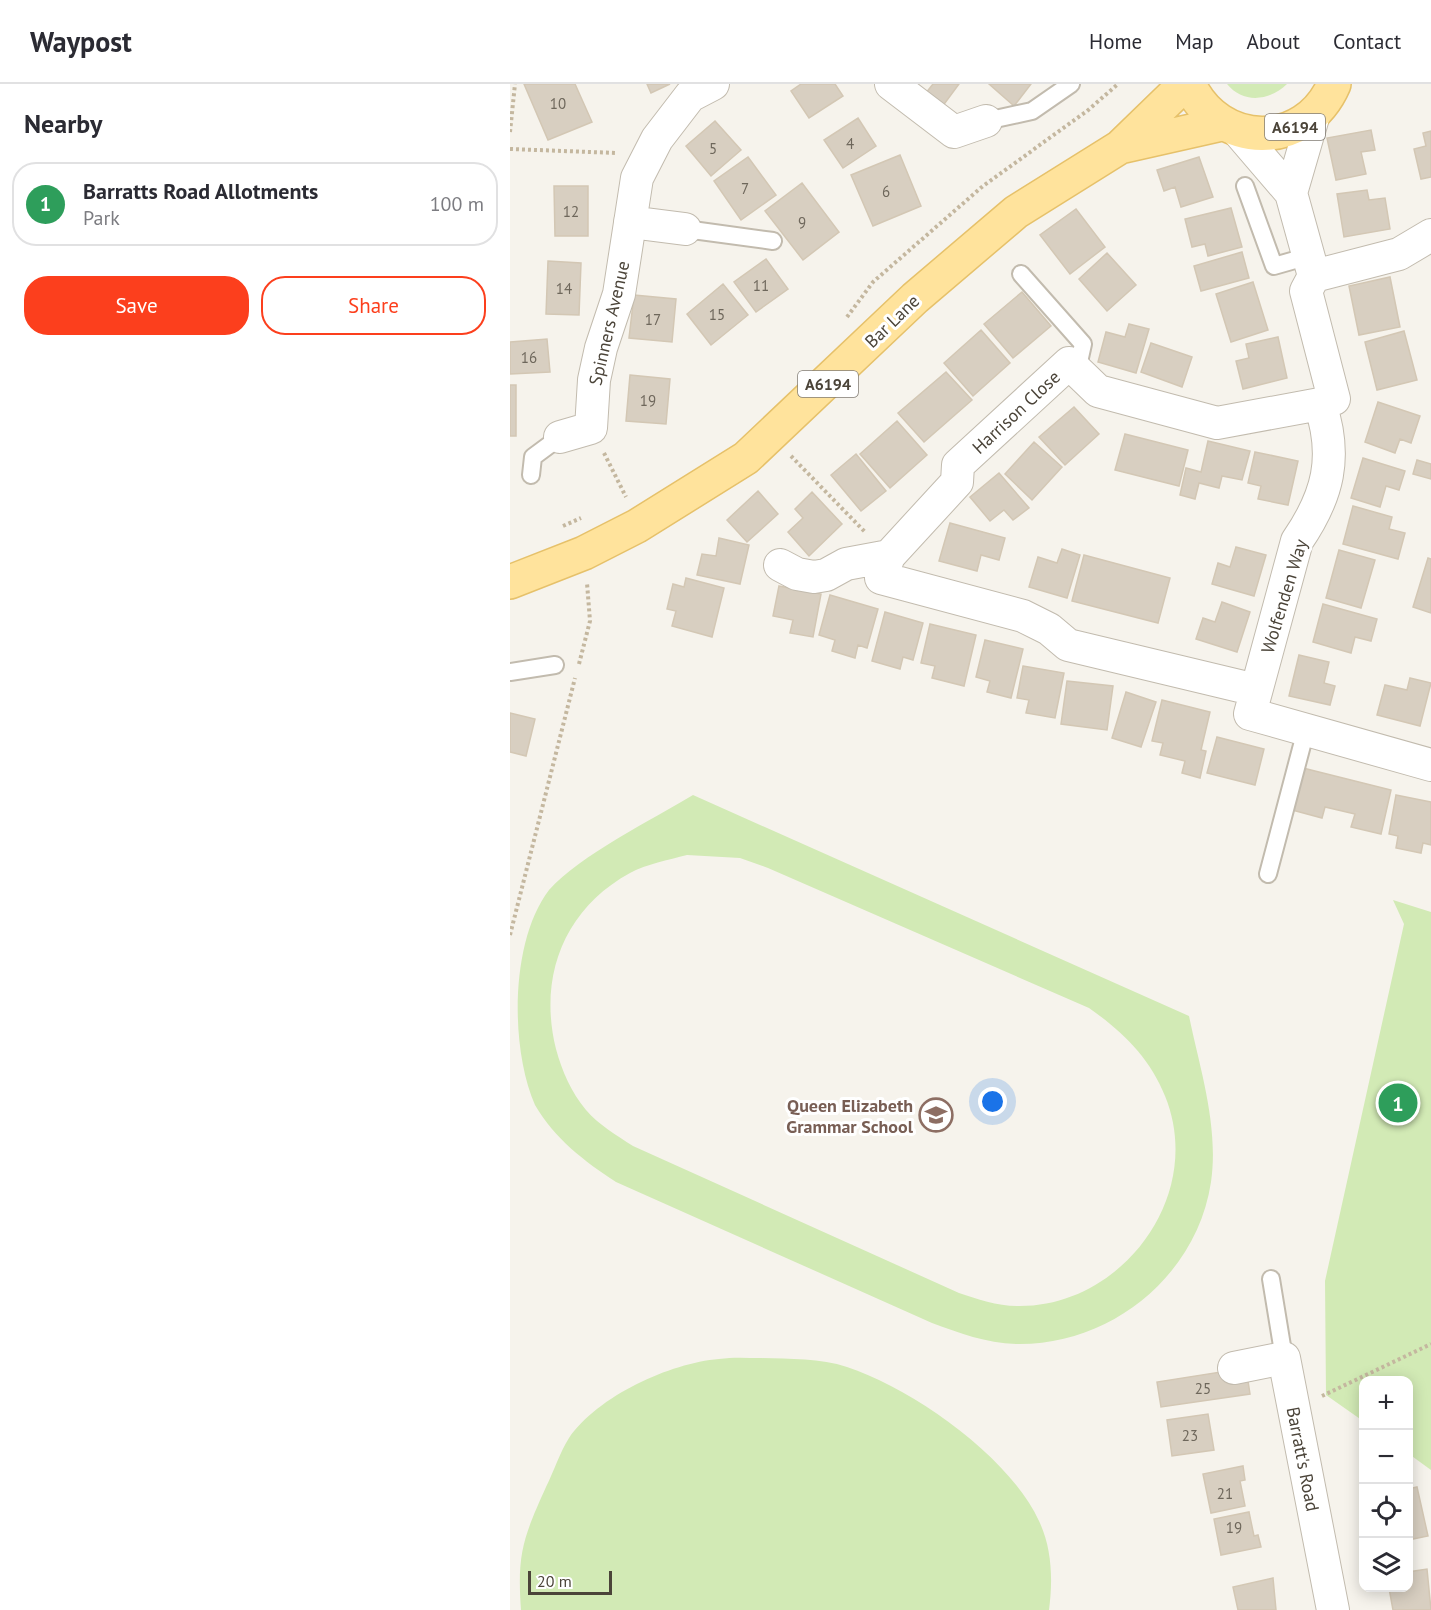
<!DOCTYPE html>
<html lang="en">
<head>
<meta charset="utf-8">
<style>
  body { margin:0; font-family:"PT Sans",sans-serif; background:#f7f7f7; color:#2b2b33 }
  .controls { position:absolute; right:18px; bottom:18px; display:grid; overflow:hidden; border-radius:12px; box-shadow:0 3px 15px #0003 }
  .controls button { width:54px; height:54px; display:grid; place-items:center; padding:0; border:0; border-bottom:2px solid #e1e1e2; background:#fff; color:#2b2b33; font:30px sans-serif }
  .scale { position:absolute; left:18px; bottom:15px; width:84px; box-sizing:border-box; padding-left:6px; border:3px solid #4b4439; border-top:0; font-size:16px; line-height:21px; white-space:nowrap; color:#4b4439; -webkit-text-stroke:4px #fff; paint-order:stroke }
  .you { position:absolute; left:483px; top:1018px; width:21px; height:21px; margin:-15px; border:4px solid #fff; border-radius:50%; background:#1a73e8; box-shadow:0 0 0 9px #1a73e833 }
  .badge { display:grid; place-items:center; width:39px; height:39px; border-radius:50%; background:#fc3f1d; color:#fff; font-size:20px; font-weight:700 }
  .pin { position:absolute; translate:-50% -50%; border:3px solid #fff; box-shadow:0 2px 6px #0006 }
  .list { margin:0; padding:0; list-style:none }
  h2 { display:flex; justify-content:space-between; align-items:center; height:78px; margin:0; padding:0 24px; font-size:26px }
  h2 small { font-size:20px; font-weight:400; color:#7c7c81 }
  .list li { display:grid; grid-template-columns:39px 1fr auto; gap:18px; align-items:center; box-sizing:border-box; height:84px; margin:0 12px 12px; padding:0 12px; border:2px solid #e1e1e2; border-radius:24px }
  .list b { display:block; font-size:22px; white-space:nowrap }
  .list p { margin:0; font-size:20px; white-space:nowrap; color:#7c7c81 }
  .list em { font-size:20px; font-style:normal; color:#7c7c81 }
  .actions { display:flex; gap:12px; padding:18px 24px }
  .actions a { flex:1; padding:14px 0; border:2px solid #fc3f1d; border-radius:24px; text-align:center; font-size:21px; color:#fc3f1d }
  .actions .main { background:#fc3f1d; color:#fff }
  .icon { flex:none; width:33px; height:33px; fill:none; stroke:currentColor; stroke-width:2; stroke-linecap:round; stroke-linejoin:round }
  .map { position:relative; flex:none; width:921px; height:1526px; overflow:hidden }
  header { display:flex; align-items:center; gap:36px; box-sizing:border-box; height:84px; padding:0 30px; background:#fff; border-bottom:2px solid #e1e1e2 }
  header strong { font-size:28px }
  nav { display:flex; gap:33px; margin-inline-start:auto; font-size:21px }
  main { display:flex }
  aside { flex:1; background:#fff }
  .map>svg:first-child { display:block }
  .green { fill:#d2eab5; fill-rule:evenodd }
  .building { fill:#d8cfc1; stroke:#d3c7b4; stroke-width:1.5 }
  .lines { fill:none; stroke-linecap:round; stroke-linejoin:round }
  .service-casing { stroke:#c2bbae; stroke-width:20 }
  .minor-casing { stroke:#c2bbae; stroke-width:34 }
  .primary-casing { stroke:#e6c16a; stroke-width:36 }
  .path { stroke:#c4b79f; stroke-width:4; stroke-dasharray:3 3; stroke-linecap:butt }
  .service { stroke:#fff; stroke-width:16 }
  .minor { stroke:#fff; stroke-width:32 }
  .primary { stroke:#ffe39c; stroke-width:33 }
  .labels { text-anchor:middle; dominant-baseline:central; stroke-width:6; stroke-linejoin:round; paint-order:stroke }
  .number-label { font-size:15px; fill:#6e675b }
  .shield { fill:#fff; stroke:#817c74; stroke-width:1.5 }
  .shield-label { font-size:16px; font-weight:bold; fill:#4b4439 }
  .street-label { font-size:18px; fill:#4b4439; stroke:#fff }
  .education-label { font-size:18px; font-weight:bold; fill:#785e54; stroke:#fff; text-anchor:end }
</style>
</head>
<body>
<header>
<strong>Waypost</strong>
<nav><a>Home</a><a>Map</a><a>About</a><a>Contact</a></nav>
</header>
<main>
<aside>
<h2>Nearby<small></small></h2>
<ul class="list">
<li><span class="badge" style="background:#2e9e5b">1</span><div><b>Barratts Road Allotments</b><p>Park</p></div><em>100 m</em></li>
</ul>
<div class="actions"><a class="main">Save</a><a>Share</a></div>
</aside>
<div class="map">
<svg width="921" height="1526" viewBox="0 0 921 1526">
  <rect width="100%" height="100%" fill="#f6f3ec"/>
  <!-- green -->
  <path class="green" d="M717 0H777C760 17 733 20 717 0Z
    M183 711 679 932C690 985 709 1043 701 1098 687 1192 600 1262 506 1260 476 1259 449 1249 422 1239L106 1098C74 1077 45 1055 25 1021 0 964 0 857 39 806 70 771 142 736 183 711ZM177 771 230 774 258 784 579 924C612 947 640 974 655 1012 696 1112 611 1224 507 1222 487 1222 467 1215 449 1209L123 1062C106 1051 89 1041 76 1026 61 1008 52 987 46 965 28 893 54 825 120 789 137 780 158 776 177 771Z
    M883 816 921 828V1386L899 1370 898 1296H854L853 1337 816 1311 815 1197 894 840Z
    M250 1274C278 1275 310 1274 337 1283 403 1305 499 1372 529 1437 542 1464 543 1496 539 1526H11C7 1470 13 1454 36 1403 44 1387 50 1368 59 1354 88 1312 160 1279 209 1275 223 1273 237 1274 250 1274Z"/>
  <!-- building -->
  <path class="building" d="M14 0H65L82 38 38 56Z
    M137 0H160L141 9Z
    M291 0H325L333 12 299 34 281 7Z
    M423 0H449L432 23 415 10Z
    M479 0H521L504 22Z
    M348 34 366 62 333 84 314 56Z
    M205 37 231 66 201 92 176 62Z
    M861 46 865 66 851 68 856 90 826 96 817 54Z
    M921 47V93L911 95 904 65 916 62 913 49Z
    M390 71 411 122 363 142 341 91Z
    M238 73 266 111 231 136 204 97Z
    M689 73 703 113 671 123 665 103 654 107 647 86Z
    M292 99 329 148 293 176 255 127Z
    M44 102H78V152H45Z
    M857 106 859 116 875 114 880 145 834 153 827 110Z
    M721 124 732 163 698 172 695 160 682 163 675 135Z
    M566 125 595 163 560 190 530 151Z
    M732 168 739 194 691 207 684 182Z
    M597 169 626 201 597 227 569 195Z
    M256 175 278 205 246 228 224 198Z
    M38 177 71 179 69 231 36 230Z
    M880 193 890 243 849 251 839 202Z
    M743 198 758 246 721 258 706 210Z
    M213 200 238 231 201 261 177 230Z
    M512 208 541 242 503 274 474 240Z
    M124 211 166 215 162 258 119 254Z
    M619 240 639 245 626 289 588 278 596 248 615 253Z
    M471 246 500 279 463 312 434 279Z
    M894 247 907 296 867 306 855 258Z
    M768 253 777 294 733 305 726 277 739 274 736 260Z
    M37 255 40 288 0 290V258Z
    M641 259 682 273 672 303 631 288Z
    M436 288 462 316 414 358 388 329Z
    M120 291 160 295 156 340 116 337Z
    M0 301H6V352H0Z
    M868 318 910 332 901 359 890 355 885 369 855 358Z
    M564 323 589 350 555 381 529 353Z
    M387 337 417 371 380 404 350 370Z
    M615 350 678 366 669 402 605 386Z
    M698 357 740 367 732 396 712 392 709 404 689 399 685 415 670 411 676 384 691 388Z
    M524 358 552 383 522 416 495 390Z
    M745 368 788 377 778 421 748 415 751 402 738 399Z
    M346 370 376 407 351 427 321 391Z
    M853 374 895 387 889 406 876 402 870 423 841 414Z
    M907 376 921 380V395L903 390Z
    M489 389 519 424 503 436 494 426 480 437 460 413Z
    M248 407 268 430 237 458 217 436Z
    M302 408 332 440 299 472 278 448 293 434 285 425Z
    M843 422 882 433 879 445 895 449 888 475 833 460Z
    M440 439 495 454 489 476 471 471 467 487 429 477Z
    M209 454 239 461 230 500 187 491 192 470 206 472Z
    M726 463 756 471 744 512 702 500 708 479 720 483Z
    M552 465 570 471 557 514 519 503 528 473 547 479Z
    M829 466 865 476 851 524 816 514Z
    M574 471 660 494 648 539 562 517Z
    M918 474 921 475V529L903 523Z
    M176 494 214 504 202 553 162 542 166 527 157 525 163 500 174 503Z
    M269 502 311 510 303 553 280 549 283 536 263 532Z
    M320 511 368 525 357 564 348 561 345 574 322 567 325 556 309 551Z
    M712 518 740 528 727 568 686 555 693 534 705 538Z
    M813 520 867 535 861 557 845 553 841 569 803 558Z
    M375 528 413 539 403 576 393 573 390 585 362 577Z
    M420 540 466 551 454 602 422 594 425 582 411 579Z
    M475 556 513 565 501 614 477 608 480 597 466 593Z
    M789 571 819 578 814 599 825 602 820 621 779 612Z
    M513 582 554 589 545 634 516 629 519 616 507 614Z
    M900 594 921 599 910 642 867 631 875 601 897 606Z
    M557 597 603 602 597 646 551 640Z
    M616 608 646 618 631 663 602 654Z
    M652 616 700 628 691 666 696 667 690 694 672 689 675 677 650 671 653 659 642 657Z
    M0 629 25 635 16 672 0 668Z
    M707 653 754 665 745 701 697 689Z
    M793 684 881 706 871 750 841 743 845 730 815 723 812 734 782 726Z
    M886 711 921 718V761L913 759 911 769 886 764 888 752 879 750Z
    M736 1284 740 1310 651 1323 647 1298Z
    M698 1330 704 1366 662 1372 657 1336Z
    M733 1382 735 1396 730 1397 735 1422 701 1429 693 1390Z
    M907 1403 918 1452 898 1456V1405Z
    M739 1428 744 1452 748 1451 751 1463 711 1471 704 1435Z
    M917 1485 921 1526H883L879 1504H898V1488Z
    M763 1494 766 1526H728L723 1503Z"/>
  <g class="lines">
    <defs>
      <path id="service" d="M476 37 522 27 561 0
        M735 102 764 182 799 172
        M175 145 263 157
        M511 190 573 260 567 287
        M21 391 23 373 50 353
        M0 588 45 581
        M758 790 796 646
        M761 1195 774 1274"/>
      <path id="minor" d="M381 0 444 48 476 37
        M727 46 781 109 804 192 796 207 824 315 810 320C828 373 818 412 787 457L740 630 921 681
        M781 109 804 30
        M120 138 175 145
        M804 192 889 170 921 151
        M50 353 81 344 84 296 91 264 109 210 127 94 147 55 180 12 203 0
        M270 481 287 490 304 493 316 491 336 480 379 472
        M746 606 558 561 539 545 513 532 371 494 379 472 447 398 448 381 559 279 588 307 707 339 810 320
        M724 1284 774 1274 823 1526"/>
      <path id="primary" d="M679 0C709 65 795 67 824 0
        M610 63 712 40
        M0 498 74 469 127 442 236 374 405 214 506 128 610 63 675 0"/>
    </defs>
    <!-- service casing -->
    <use href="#service" class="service-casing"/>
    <!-- minor casing -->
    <use href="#minor" class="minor-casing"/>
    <!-- primary casing -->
    <use href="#primary" class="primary-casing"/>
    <!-- path -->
    <path class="path" d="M0 48 5 0
      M0 65 107 69
      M337 233 363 198 473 102 577 27 608 0
      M94 369 116 413
      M281 372 355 448
      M53 442 71 434
      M69 580 80 537 77 499
      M0 851 65 594
      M812 1312 921 1260"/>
    <!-- service -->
    <use href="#service" class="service"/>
    <!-- minor -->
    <use href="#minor" class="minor"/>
    <!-- primary -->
    <use href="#primary" class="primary"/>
  </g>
  <!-- icons -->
  <defs>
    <symbol id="school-ring" viewBox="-11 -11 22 22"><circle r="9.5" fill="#fff" stroke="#8d6e63" stroke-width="1.5"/><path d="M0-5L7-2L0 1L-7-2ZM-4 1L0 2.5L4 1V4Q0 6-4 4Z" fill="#8d6e63"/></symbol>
  </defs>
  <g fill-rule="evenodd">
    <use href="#school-ring" x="407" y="1012" width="38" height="38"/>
  </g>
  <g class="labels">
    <!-- number labels -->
    <g class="number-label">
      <text x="48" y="19">10</text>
      <text x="340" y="59">4</text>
      <text x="203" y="64">5</text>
      <text x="235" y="104">7</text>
      <text x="376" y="107">6</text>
      <text x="61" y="127">12</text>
      <text x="292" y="138">9</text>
      <text x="251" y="201">11</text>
      <text x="54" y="204">14</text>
      <text x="207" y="230">15</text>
      <text x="143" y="235">17</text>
      <text x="19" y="273">16</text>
      <text x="138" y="316">19</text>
      <text x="693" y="1304">25</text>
      <text x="680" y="1351">23</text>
      <text x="715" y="1409">21</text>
      <text x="724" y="1443">19</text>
    </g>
    <!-- shield labels -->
    <g class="shield">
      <rect x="755" y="30" width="60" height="26" rx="4.5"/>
      <rect x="288" y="287" width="60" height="26" rx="4.5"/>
    </g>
    <g class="shield-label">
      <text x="785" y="43">A6194</text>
      <text x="318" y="300">A6194</text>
    </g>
    <!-- street labels -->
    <g class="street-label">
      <text transform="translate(382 237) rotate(-44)">Bar Lane</text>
      <text transform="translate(99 239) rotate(-77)">Spinners Avenue</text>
      <text transform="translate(506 328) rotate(-43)">Harrison Close</text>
      <text transform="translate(774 512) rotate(-73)">Wolfenden Way</text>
      <text transform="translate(793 1375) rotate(79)">Barratt's Road</text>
    </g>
    <!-- education labels -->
    <g class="education-label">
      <text x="403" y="1021">Queen Elizabeth<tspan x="403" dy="21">Grammar School</tspan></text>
    </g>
  </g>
</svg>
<div class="controls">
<button>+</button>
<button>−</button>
<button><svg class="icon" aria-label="locate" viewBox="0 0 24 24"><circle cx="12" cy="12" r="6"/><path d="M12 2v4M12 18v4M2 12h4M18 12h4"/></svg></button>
<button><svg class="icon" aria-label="layers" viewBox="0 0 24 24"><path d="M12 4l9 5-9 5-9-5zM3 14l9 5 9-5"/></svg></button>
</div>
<div class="scale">20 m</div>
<div class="you"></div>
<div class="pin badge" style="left:888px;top:1019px;background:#2e9e5b">1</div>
</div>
</main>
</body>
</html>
